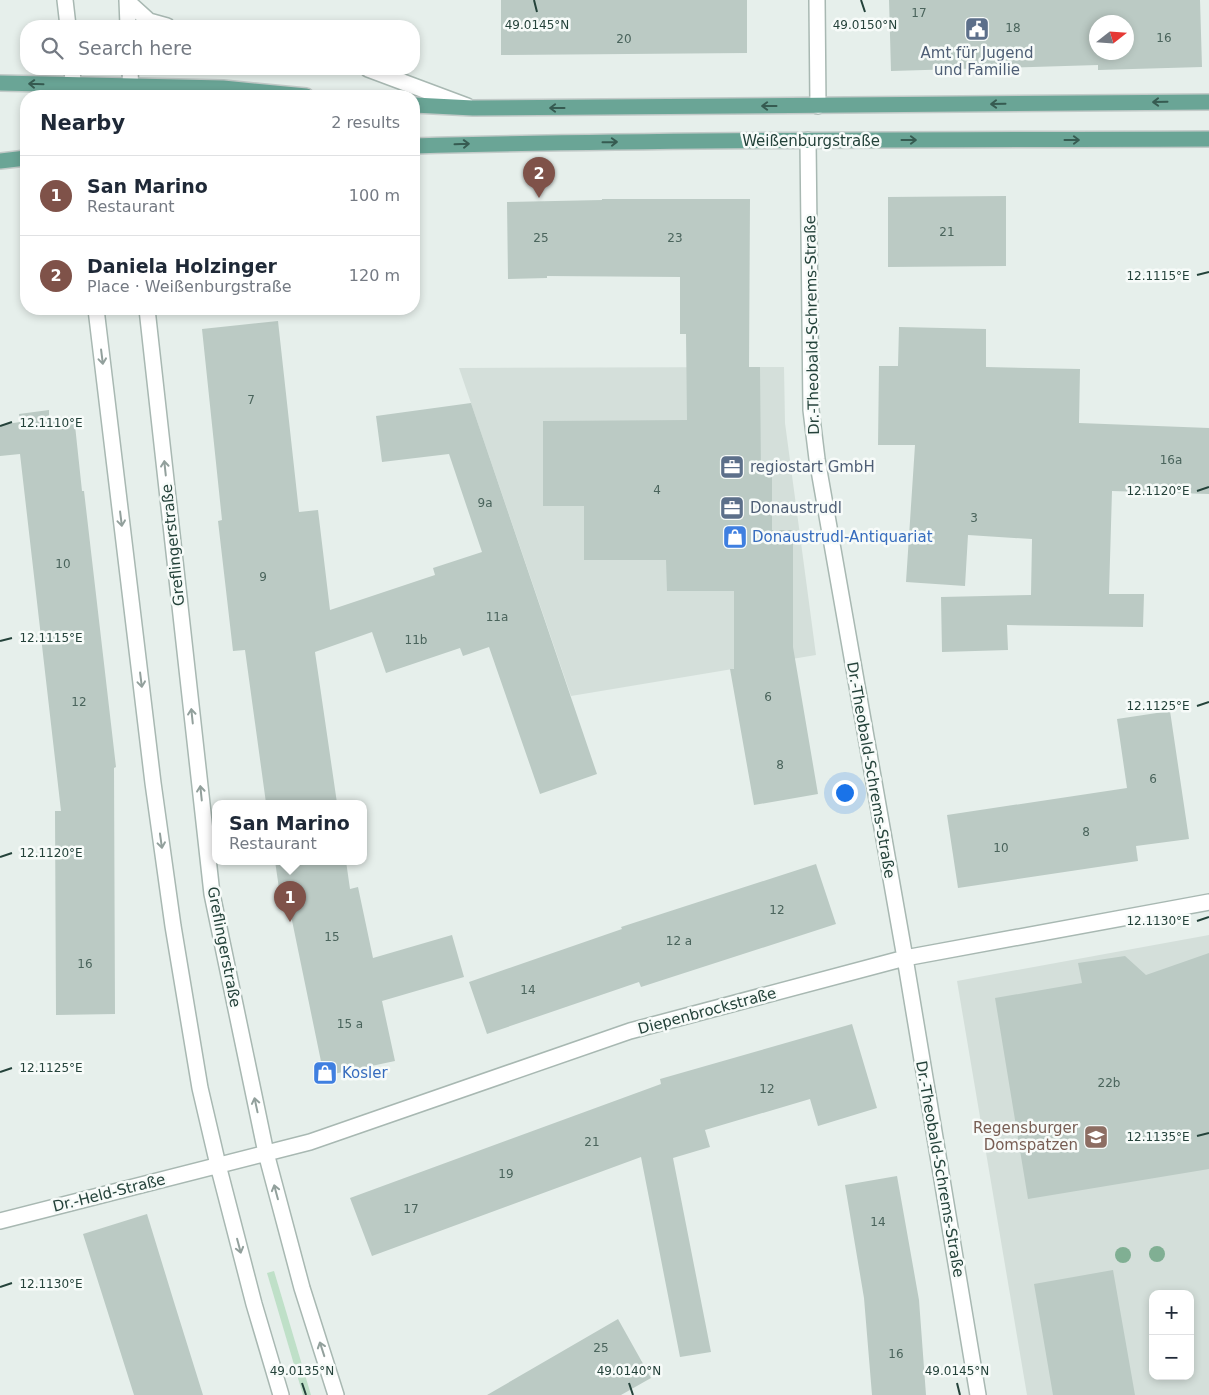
<!DOCTYPE html>
<html lang="en">
<head>
<meta charset="utf-8">
<style>
  body { margin:0; font-family:"DejaVu Sans",sans-serif; background:#f2f2f3; color:#1f2937 }
  .controls { position:absolute; right:15px; bottom:15px; display:grid; overflow:hidden; border-radius:10px; box-shadow:0 2px 8px #0003 }
  .controls button { width:45px; height:45px; display:grid; place-items:center; padding:0; border:0; border-bottom:1px solid #e0e1e3; background:#fff; color:#1f2937; font:25px sans-serif }
  .compass { position:absolute; left:1089px; top:15px; width:45px; height:45px; border-radius:50%; background:#fff; box-shadow:0 2px 8px #0003; rotate:73deg }
  .you { position:absolute; left:844px; top:792px; width:18px; height:18px; margin:-12px; border:4px solid #fff; border-radius:50%; background:#1a73e8; box-shadow:0 0 0 8px #1a73e833 }
  .badge { display:grid; place-items:center; width:32px; height:32px; border-radius:50%; background:#7f5249; color:#fff; font-size:16px; font-weight:700 }
  .pin { position:absolute; translate:-50% -41px; filter:drop-shadow(0 1px 2px #0008) }
  .pin::after { content:''; position:absolute; top:26px; width:18px; height:15px; background:inherit; clip-path:polygon(0 0,100% 0,50% 100%) }
  .popup { position:absolute; left:212px; top:800px; width:155px; height:65px; box-sizing:border-box; display:grid; place-content:center; border-radius:10px; background:#fff; filter:drop-shadow(0 1px 4px #0005); font-size:16px; white-space:nowrap; color:#747a83 }
  .popup b { font-size:19px; color:#1f2937 }
  .popup::after { content:''; position:absolute; left:50%; top:100%; margin-left:-10px; border:10px solid transparent; border-top-color:#fff }
  .list { margin:0; padding:0; list-style:none }
  h2 { display:flex; justify-content:space-between; align-items:center; height:65px; margin:0; padding:0 20px; font-size:21px }
  h2 small { font-size:16px; font-weight:400; color:#747a83 }
  .list li { display:grid; grid-template-columns:32px 1fr auto; gap:15px; align-items:center; box-sizing:border-box; height:80px; padding:0 20px; border-top:1px solid #e0e1e3 }
  .list b { display:block; font-size:19px; white-space:nowrap }
  .list p { margin:0; font-size:16px; white-space:nowrap; color:#747a83 }
  .list em { font-size:16px; font-style:normal; color:#747a83 }
  .icon { flex:none; width:28px; height:28px; fill:none; stroke:currentColor; stroke-width:2; stroke-linecap:round; stroke-linejoin:round }
  .map { position:relative; flex:none; width:1209px; height:1395px; overflow:hidden }
  .search { position:absolute; background:#fff; box-shadow:0 2px 8px #0003; left:20px; top:20px; width:400px; height:55px; display:flex; align-items:center; gap:12px; box-sizing:border-box; padding:0 18px; border-radius:20px; color:#747a83; font-size:19px }
  .panel { position:absolute; background:#fff; box-shadow:0 2px 8px #0003; left:20px; top:90px; width:400px; height:225px; border-radius:20px }
  .map>svg:first-child { display:block }
  .built { fill:#d4dfda; fill-rule:evenodd }
  .green { fill:#bfe0c8 }
  .building { fill:#bbcac4; fill-rule:evenodd }
  .lines { fill:none; stroke-linecap:round; stroke-linejoin:round }
  .minor-casing { stroke:#a8b8b2; stroke-width:18 }
  .major-casing { stroke:#c2cac8; stroke-width:18 }
  .minor { stroke:#fff; stroke-width:15 }
  .major { stroke:#6aa596; stroke-width:15 }
  .tree { fill:#80af93 }
  .oneway { stroke:#365b51 }
  .oneway2 { stroke:#92a09c }
  .ticks { fill:none; stroke:#24423a; stroke-width:2 }
  .labels { text-anchor:middle; dominant-baseline:central; stroke-width:5; stroke-linejoin:round; paint-order:stroke }
  .number-label { font-size:12px; fill:#4a645c }
  .service-label { font-size:15px; fill:#4e5e75; stroke:#f7fbf9; text-anchor:start }
  .street-label { font-size:15px; fill:#24423a; stroke:#f7fbf9 }
  .shop-label { font-size:15px; fill:#366cbe; stroke:#f7fbf9; text-anchor:start }
  .education-label { font-size:15px; fill:#785e54; stroke:#f7fbf9; text-anchor:end }
  .ticks-label { font-size:12px; text-anchor:middle; fill:#24423a; stroke:#f7fbf9; stroke-width:5; stroke-linejoin:round; paint-order:stroke }
</style>
</head>
<body>
<div class="map">
<svg width="1209" height="1395" viewBox="0 0 1209 1395">
  <rect width="100%" height="100%" fill="#e6efeb"/>
  <!-- built -->
  <path class="built" d="M784 367 785 423 816 655 571 696 459 368Z
    M1209 935V1395H1027L957 981ZM1153 1294H1190V1376H1153Z"/>
  <!-- green -->
  <path class="green" d="M274 1271 311 1395H303L267 1273Z"/>
  <!-- building -->
  <path class="building" d="M501 0H747V53L501 55Z
    M889 0H1200L1202 67 1098 70V65L891 71ZM1096 22H1126V52H1096Z
    M1006 196V266L888 267V197Z
    M602 199H750L749 367H760L761 475 772 474V530H793V647L818 794 754 805 730 669H734V591H667L666 560H584V506H543V421L687 420 686 334H680V277L547 276V278L508 279 507 202 602 200Z
    M278 321 299 512 318 510 330 610 435 575 433 568 482 552 449 454 382 462 376 416 471 403 597 774 540 794 489 647 463 656 460 648 386 673 372 632 315 652 337 803H266L245 650 233 651 218 521 222 520 202 329Z
    M899 327 986 329V367L1080 369 1079 423 1209 428V494L1112 491 1109 594H1144L1143 627 1007 625 1008 650 942 652 941 597 1031 595 1032 539 968 535 965 586 906 582 915 445H878L879 366H898Z
    M49 410V419L74 416 82 491H84L116 767 114 768 115 1014 56 1015 55 811H61L20 454 0 456V425L20 422 19 414Z
    M1170 711 1189 839 1136 846 1138 861 958 888 947 815 1127 788 1117 719Z
    M275 861H346L350 889 358 887 373 958 452 935 464 977 382 1001 395 1061 324 1076 288 901 281 902Z
    M816 864 836 924 641 987 639 982 487 1034 469 982 622 929 621 927Z
    M1209 953V1169L1028 1199 995 998 1082 983 1078 963 1125 956 1146 975Z
    M852 1024 877 1108 818 1126 810 1099 705 1130 710 1147 673 1158 711 1352 680 1357 641 1157 372 1256 350 1198 661 1084 660 1079Z
    M897 1176 919 1300 926 1395H872L864 1298 845 1185Z
    M147 1214 174 1302 203 1395H134L83 1234Z
    M1113 1270 1135 1395H1053L1034 1284Z
    M618 1319 651 1378 621 1395H487Z"/>
  <g class="lines">
    <defs>
      <path id="minor" d="M65 0 68 26
        M127 0 128 26
        M817 0 818 106
        M127 1 149 21 167 26
        M72 69 74 96
        M130 69 131 96
        M368 69 467 106
        M808 140 811 410 817 459 905 958 978 1395
        M96 309 153 783 173 926 200 1088 218 1165 254 1304 281 1395
        M147 309 212 894 266 1153 302 1288 336 1395
        M0 1221 310 1142 630 1031 905 958 1209 902"/>
      <path id="major" d="M0 83 223 88 306 96
        M414 105 473 108 1209 102
        M414 146C679 139 944 140 1209 139
        M0 161 26 158"/>
    </defs>
    <!-- minor casing -->
    <use href="#minor" class="minor-casing"/>
    <!-- major casing -->
    <use href="#major" class="major-casing"/>
    <!-- minor -->
    <use href="#minor" class="minor"/>
    <!-- major -->
    <use href="#major" class="major"/>
  </g>
  <!-- trees -->
  <g class="tree">
    <circle cx="1157" cy="1254" r="8"/>
    <circle cx="1123" cy="1255" r="8"/>
  </g>
  <!-- one-way arrows -->
  <defs><path id="oneway-shaft" d="M-6 0H5M1.5-3L5.5 0L1.5 3" fill="none" stroke-width="1.6" stroke-linecap="round" stroke-linejoin="round" transform="scale(1.25)"/></defs>
  <g class="oneway">
    <use href="#oneway-shaft" transform="translate(36 84) rotate(-178)"/>
    <use href="#oneway-shaft" transform="translate(1160 102) rotate(179)"/>
    <use href="#oneway-shaft" transform="translate(998 104) rotate(179)"/>
    <use href="#oneway-shaft" transform="translate(769 106) rotate(180)"/>
    <use href="#oneway-shaft" transform="translate(557 108) rotate(180)"/>
    <use href="#oneway-shaft" transform="translate(909 140)"/>
    <use href="#oneway-shaft" transform="translate(1072 140)"/>
    <use href="#oneway-shaft" transform="translate(610 142) rotate(-1)"/>
    <use href="#oneway-shaft" transform="translate(462 144) rotate(-2)"/>
  </g>
  <g class="oneway2">
    <use href="#oneway-shaft" transform="translate(102 357) rotate(83)"/>
    <use href="#oneway-shaft" transform="translate(165 468) rotate(-96)"/>
    <use href="#oneway-shaft" transform="translate(121 519) rotate(83)"/>
    <use href="#oneway-shaft" transform="translate(141 680) rotate(83)"/>
    <use href="#oneway-shaft" transform="translate(192 716) rotate(-96)"/>
    <use href="#oneway-shaft" transform="translate(201 793) rotate(-96)"/>
    <use href="#oneway-shaft" transform="translate(161 841) rotate(82)"/>
    <use href="#oneway-shaft" transform="translate(256 1105) rotate(-102)"/>
    <use href="#oneway-shaft" transform="translate(276 1192) rotate(-105)"/>
    <use href="#oneway-shaft" transform="translate(239 1246) rotate(75)"/>
    <use href="#oneway-shaft" transform="translate(322 1349) rotate(-108)"/>
  </g>
  <!-- ticks -->
  <path class="ticks" d="M534 0 537 12M861 0 865 12M1197 275 1209 272M0 426 12 422M1197 491 1209 487M0 641 12 638M1197 706 1209 702M0 857 12 853M1197 921 1209 917M0 1072 12 1068M1197 1136 1209 1133M0 1287 12 1283M302 1383 306 1395M629 1383 633 1395M957 1383 960 1395"/>
  <!-- icons -->
  <defs>
    <symbol id="civic-square" viewBox="-11 -11 22 22"><rect x="-9" y="-9" width="18" height="18" rx="4" fill="#5c6f8a" stroke="#f7fbf9"/><path d="M-.6-6.5H3V-4.5H.6V-3L4-1V1h2V6H-6V1h2V-1L-.6-3ZM-1.2 2.5V6h2.4V2.5Z" fill="#fff"/></symbol>
    <symbol id="office-square" viewBox="-11 -11 22 22"><rect x="-9" y="-9" width="18" height="18" rx="4" fill="#5c6f8a" stroke="#f7fbf9"/><path d="M-6-3h4V-5.5h4V-3h4V5H-6ZM-1-4.5V-3h2v-1.5ZM-6 0V1H6V0Z" fill="#fff"/></symbol>
    <symbol id="shop-square" viewBox="-11 -11 22 22"><rect x="-9" y="-9" width="18" height="18" rx="4" fill="#3f7fe0" stroke="#f7fbf9"/><path d="M-5-2.5h2.3a2.7 3.5 0 0 1 5.4 0H5L5.5 6h-11ZM-1.5-2.5h3a1.5 2.3 0 0 0-3 0Z" fill="#fff"/></symbol>
    <symbol id="school-square" viewBox="-11 -11 22 22"><rect x="-9" y="-9" width="18" height="18" rx="4" fill="#8d6e63" stroke="#f7fbf9"/><path d="M0-5L7-2L0 1L-7-2ZM-4 1L0 2.5L4 1V4Q0 6-4 4Z" fill="#fff"/></symbol>
  </defs>
  <g fill-rule="evenodd">
    <use href="#civic-square" x="963" y="15" width="28" height="28"/>
    <use href="#office-square" x="718" y="453" width="28" height="28"/>
    <use href="#office-square" x="718" y="494" width="28" height="28"/>
    <use href="#shop-square" x="721" y="523" width="28" height="28"/>
    <use href="#shop-square" x="311" y="1059" width="28" height="28"/>
    <use href="#school-square" x="1082" y="1123" width="28" height="28"/>
  </g>
  <g class="labels">
    <!-- number labels -->
    <g class="number-label">
      <text x="919" y="13">17</text>
      <text x="1013" y="28">18</text>
      <text x="1164" y="38">16</text>
      <text x="624" y="39">20</text>
      <text x="947" y="232">21</text>
      <text x="541" y="238">25</text>
      <text x="675" y="238">23</text>
      <text x="251" y="400">7</text>
      <text x="1171" y="460">16a</text>
      <text x="657" y="490">4</text>
      <text x="485" y="503">9a</text>
      <text x="974" y="518">3</text>
      <text x="63" y="564">10</text>
      <text x="263" y="577">9</text>
      <text x="497" y="617">11a</text>
      <text x="416" y="640">11b</text>
      <text x="768" y="697">6</text>
      <text x="79" y="702">12</text>
      <text x="780" y="765">8</text>
      <text x="1153" y="779">6</text>
      <text x="1086" y="832">8</text>
      <text x="1001" y="848">10</text>
      <text x="777" y="910">12</text>
      <text x="332" y="937">15</text>
      <text x="679" y="941">12 a</text>
      <text x="85" y="964">16</text>
      <text x="528" y="990">14</text>
      <text x="350" y="1024">15 a</text>
      <text x="1109" y="1083">22b</text>
      <text x="767" y="1089">12</text>
      <text x="592" y="1142">21</text>
      <text x="506" y="1174">19</text>
      <text x="411" y="1209">17</text>
      <text x="878" y="1222">14</text>
      <text x="601" y="1348">25</text>
      <text x="896" y="1354">16</text>
    </g>
    <!-- service labels -->
    <g class="service-label">
      <text x="977" y="53" text-anchor="middle">Amt für Jugend<tspan x="977" dy="17">und Familie</tspan></text>
      <text x="750" y="467">regiostart GmbH</text>
      <text x="750" y="508">Donaustrudl</text>
    </g>
    <!-- street labels -->
    <g class="street-label">
      <text x="811" y="141">Weißenburgstraße</text>
      <text transform="translate(812 325) rotate(-91)">Dr.-Theobald-Schrems-Straße</text>
      <text transform="translate(173 545) rotate(-96)">Greflingerstraße</text>
      <text transform="translate(871 770) rotate(80)">Dr.-Theobald-Schrems-Straße</text>
      <text transform="translate(224 947) rotate(79)">Greflingerstraße</text>
      <text transform="translate(707 1011) rotate(-15)">Diepenbrockstraße</text>
      <text transform="translate(940 1169) rotate(80)">Dr.-Theobald-Schrems-Straße</text>
      <text transform="translate(109 1193) rotate(-14)">Dr.-Held-Straße</text>
    </g>
    <!-- shop labels -->
    <g class="shop-label">
      <text x="752" y="537">Donaustrudl-Antiquariat</text>
      <text x="342" y="1073">Kosler</text>
    </g>
    <!-- education labels -->
    <g class="education-label">
      <text x="1078" y="1128">Regensburger<tspan x="1078" dy="17">Domspatzen</tspan></text>
    </g>
  </g>
  <g class="ticks-label">
    <text x="537" y="29">49.0145°N</text>
    <text x="865" y="29">49.0150°N</text>
    <text x="1158" y="280">12.1115°E</text>
    <text x="51" y="427">12.1110°E</text>
    <text x="1158" y="495">12.1120°E</text>
    <text x="51" y="642">12.1115°E</text>
    <text x="1158" y="710">12.1125°E</text>
    <text x="51" y="857">12.1120°E</text>
    <text x="1158" y="925">12.1130°E</text>
    <text x="51" y="1072">12.1125°E</text>
    <text x="1158" y="1141">12.1135°E</text>
    <text x="51" y="1288">12.1130°E</text>
    <text x="302" y="1375">49.0135°N</text>
    <text x="629" y="1375">49.0140°N</text>
    <text x="957" y="1375">49.0145°N</text>
  </g>
</svg>
<div class="controls">
<button>+</button>
<button>−</button>
</div>
<svg class="compass" viewBox="-18 -18 36 36"><path d="M0-13l5 13h-10z" fill="#e53935"/><path d="M0 13l5-13h-10z" fill="#747a83"/></svg>
<div class="you"></div>
<div class="pin badge" style="left:290px;top:922px">1</div>
<div class="popup"><b>San Marino</b>Restaurant</div>
<div class="pin badge" style="left:539px;top:198px">2</div>
<div class="search"><svg class="icon" aria-label="search" viewBox="0 0 24 24"><circle cx="10" cy="10" r="6"/><path d="M15 15l6 6"/></svg>Search here</div>
<section class="panel">
<h2>Nearby<small>2 results</small></h2>
<ul class="list">
<li><span class="badge">1</span><div><b>San Marino</b><p>Restaurant</p></div><em>100 m</em></li>
<li><span class="badge">2</span><div><b>Daniela Holzinger</b><p>Place · Weißenburgstraße</p></div><em>120 m</em></li>
</ul>
</section>
</div>
</body>
</html>
